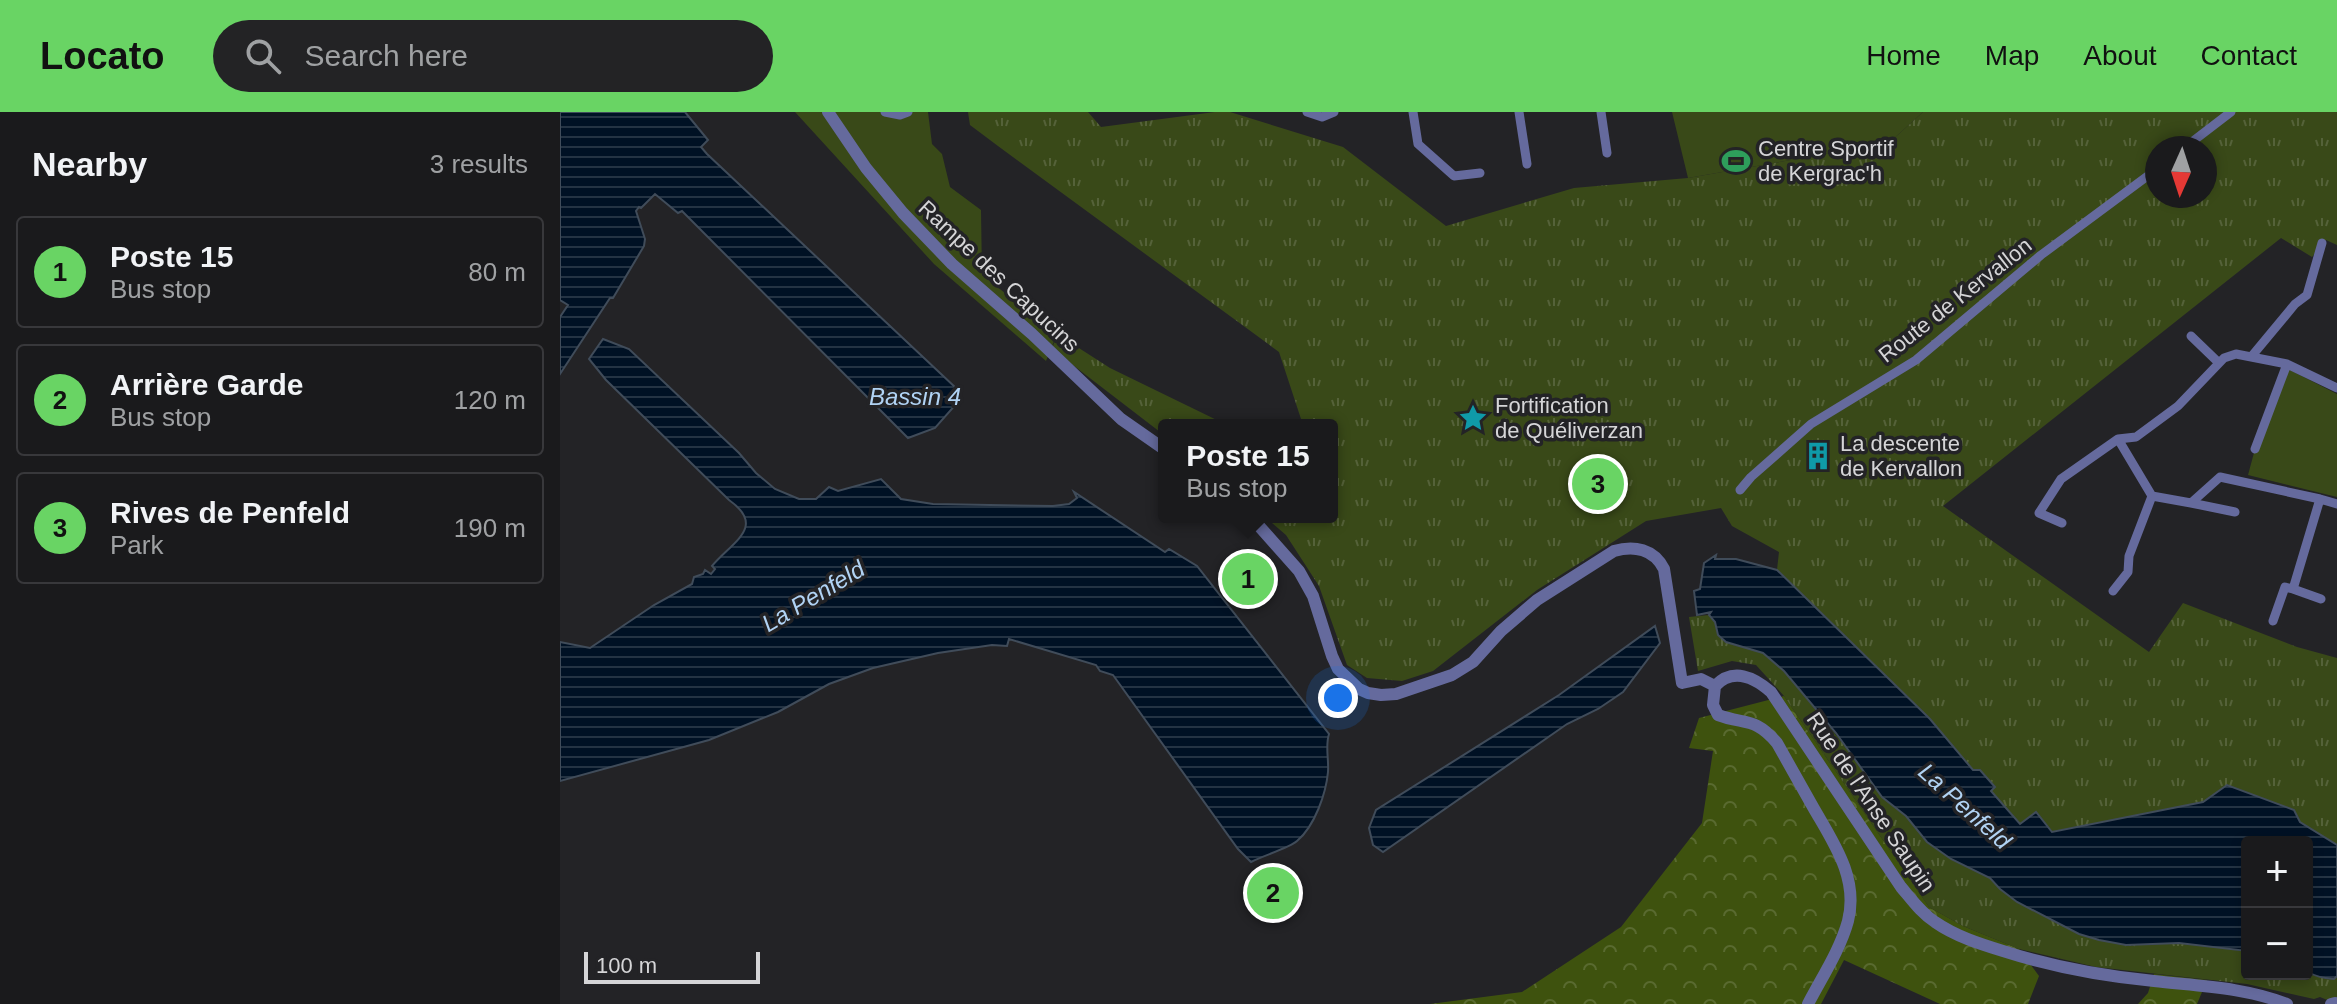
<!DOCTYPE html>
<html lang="en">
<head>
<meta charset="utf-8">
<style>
  body { margin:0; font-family:Arial,sans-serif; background:#232325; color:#f1f3f6 }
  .controls { position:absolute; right:24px; bottom:24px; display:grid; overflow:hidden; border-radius:8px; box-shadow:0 4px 12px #0003 }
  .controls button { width:72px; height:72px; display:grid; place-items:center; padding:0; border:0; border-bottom:2px solid #38383b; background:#1a1a1c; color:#f1f3f6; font:40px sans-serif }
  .compass { position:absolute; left:1585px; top:24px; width:72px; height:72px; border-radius:50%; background:#1a1a1c; box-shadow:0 4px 12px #0003; rotate:183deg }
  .scale { position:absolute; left:24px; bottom:20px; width:176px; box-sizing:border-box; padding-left:8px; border:4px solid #d5d5d7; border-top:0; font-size:22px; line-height:28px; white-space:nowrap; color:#d5d5d7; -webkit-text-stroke:6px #232326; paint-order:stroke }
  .you { position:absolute; left:778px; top:586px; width:28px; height:28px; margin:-20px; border:6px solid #fff; border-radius:50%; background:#1a73e8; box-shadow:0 0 0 12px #1a73e833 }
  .badge { display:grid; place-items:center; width:52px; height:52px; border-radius:50%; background:#69d464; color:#111; font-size:26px; font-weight:700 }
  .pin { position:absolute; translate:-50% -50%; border:4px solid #fff; box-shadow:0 2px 8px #0006 }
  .popup { position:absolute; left:598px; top:307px; width:180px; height:104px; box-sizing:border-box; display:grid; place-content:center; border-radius:8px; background:#1a1a1c; filter:drop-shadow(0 2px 6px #0005); font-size:26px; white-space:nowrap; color:#9fa1a3 }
  .popup b { font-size:30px; color:#f1f3f6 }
  .popup::after { content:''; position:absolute; left:50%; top:100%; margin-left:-16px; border:16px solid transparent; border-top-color:#1a1a1c }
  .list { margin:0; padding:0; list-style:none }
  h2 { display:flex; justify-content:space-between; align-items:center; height:104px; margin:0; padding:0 32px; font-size:34px }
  h2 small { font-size:26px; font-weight:400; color:#9fa1a3 }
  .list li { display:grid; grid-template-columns:52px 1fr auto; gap:24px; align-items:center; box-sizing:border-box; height:112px; margin:0 16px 16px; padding:0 16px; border:2px solid #38383b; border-radius:8px }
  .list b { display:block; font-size:30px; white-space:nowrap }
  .list p { margin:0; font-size:26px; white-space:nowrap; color:#9fa1a3 }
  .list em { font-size:26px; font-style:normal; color:#9fa1a3 }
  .icon { flex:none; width:44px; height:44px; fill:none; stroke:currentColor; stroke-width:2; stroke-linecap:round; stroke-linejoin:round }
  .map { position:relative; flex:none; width:1777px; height:892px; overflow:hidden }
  header { display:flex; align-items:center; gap:48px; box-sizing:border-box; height:112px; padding:0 40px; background:#69d464; color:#111 }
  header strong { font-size:38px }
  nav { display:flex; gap:44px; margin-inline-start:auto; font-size:28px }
  .search { width:560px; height:72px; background:#232325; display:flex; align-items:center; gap:20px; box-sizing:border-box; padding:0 28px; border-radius:44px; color:#9fa1a3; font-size:30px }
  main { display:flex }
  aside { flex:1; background:#1a1a1c }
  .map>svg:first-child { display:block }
  .green { fill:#394918 }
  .forest { fill:url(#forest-crowns) }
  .park { fill:url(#park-tufts); fill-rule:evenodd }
  .water { fill:url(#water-rules); stroke:#404c5a; stroke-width:2 }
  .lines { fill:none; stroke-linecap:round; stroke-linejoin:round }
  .minor { stroke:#656a9d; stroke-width:9 }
  .tertiary { stroke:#656a9d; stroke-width:12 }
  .labels { text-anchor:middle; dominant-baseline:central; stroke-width:7; stroke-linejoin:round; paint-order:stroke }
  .poi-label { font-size:22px; fill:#d5d5d7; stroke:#232326; text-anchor:start }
  .street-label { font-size:22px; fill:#d5d5d7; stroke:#232326 }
  .water-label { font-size:24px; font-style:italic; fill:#b1d3f4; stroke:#232326 }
</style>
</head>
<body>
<header>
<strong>Locato</strong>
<div class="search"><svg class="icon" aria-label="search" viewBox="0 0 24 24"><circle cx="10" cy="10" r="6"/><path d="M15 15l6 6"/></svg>Search here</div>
<nav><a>Home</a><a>Map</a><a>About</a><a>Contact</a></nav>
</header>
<main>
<aside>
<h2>Nearby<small>3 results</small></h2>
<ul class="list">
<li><span class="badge">1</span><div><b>Poste 15</b><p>Bus stop</p></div><em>80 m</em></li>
<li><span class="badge">2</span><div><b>Arrière Garde</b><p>Bus stop</p></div><em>120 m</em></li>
<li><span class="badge">3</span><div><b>Rives de Penfeld</b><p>Park</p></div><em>190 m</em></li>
</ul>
</aside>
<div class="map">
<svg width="1777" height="892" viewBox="0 0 1777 892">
  <defs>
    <pattern id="forest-crowns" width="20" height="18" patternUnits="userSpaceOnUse" patternTransform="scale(2)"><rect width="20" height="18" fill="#3e520e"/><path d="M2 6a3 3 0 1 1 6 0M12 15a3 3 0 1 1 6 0" fill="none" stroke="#596a30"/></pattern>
    <pattern id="park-tufts" width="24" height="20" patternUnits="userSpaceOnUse" patternTransform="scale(2)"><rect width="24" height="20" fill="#394918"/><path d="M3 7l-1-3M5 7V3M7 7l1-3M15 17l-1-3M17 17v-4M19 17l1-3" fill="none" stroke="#556239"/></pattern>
    <pattern id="water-rules" width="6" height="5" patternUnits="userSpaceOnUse" patternTransform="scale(2)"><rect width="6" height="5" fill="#001124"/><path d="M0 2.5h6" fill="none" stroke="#243343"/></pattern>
  </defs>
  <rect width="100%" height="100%" fill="#232326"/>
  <!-- green -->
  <path class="green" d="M235 0H368L372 32 382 42 390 75 421 98 422 163 497 222 486 249 374 152Z
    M1112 0H1363L1329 31 1128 66Z
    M1728 257 1777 282V385L1688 363 1695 337Z"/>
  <!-- forest -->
  <path class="forest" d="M1224 584 1369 795 1403 814 1459 837 1479 864 1468 892H1380L1284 848 1261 892H870L962 880 1061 815 1142 711 1153 639 1129 636 1139 606Z
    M1594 862 1647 868 1637 892H1578L1588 881Z"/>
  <!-- park -->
  <path class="park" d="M408 0H528L541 15 655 0H670L783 35 886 114 1014 76 1128 66 1329 31 1363 0H1777V133L1766 128 1752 145 1721 126 1383 394 1589 540 1623 491 1737 535 1777 546V733L1740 710 1667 673 1643 690 1492 720 1476 701 1460 712 1431 679 1435 675 1420 659 1413 658 1370 607 1217 458 1219 440 1172 414 1161 396 1086 409 977 478 873 559 842 569 807 566 787 553 759 474 726 423 705 405H772V313H743L719 240 438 34 410 13ZM1597 36H1645V84H1597Z
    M497 222 550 256 667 313H604V323L492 237Z
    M1149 503 1155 510 1158 523 1176 534 1189 535 1203 541 1224 559 1335 696 1346 704 1367 730 1391 747 1430 766 1440 777 1457 790 1488 805 1566 833 1619 831 1687 839V862H1747V859L1752 863 1774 867 1777 864V892L1760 885 1754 887 1687 872 1536 855 1459 837 1403 814 1369 795 1224 584 1196 553 1172 549 1138 559 1129 505Z"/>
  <!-- water -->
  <path class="water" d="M0 0H125L148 28 141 35 147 42 397 277 398 290 375 316 348 326 122 99 118 101 95 82 81 96 79 95 76 99 85 127 84 134 53 186H50L0 262V205L8 193 0 188Z
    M43 227 69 237 179 341 196 361 215 377 239 387H256L269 375 278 379 321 367 341 387 373 392 493 394 509 392 517 386 514 380 605 440 609 437 637 454 769 622C765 634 769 647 768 660 766 681 755 714 737 729 729 736 702 744 691 750L678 737 553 563 540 559 536 553 449 527 447 534 432 533 378 541 313 556 269 572 218 600 149 628 0 669V530L30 536 94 493 132 472 134 465 143 462 145 458 151 462 155 457 152 454C172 430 207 415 169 388L46 268 29 247Z
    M1156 443 1155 447H1176L1217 458 1370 607 1413 658H1420L1435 675 1431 679 1460 712 1476 700 1492 720 1643 690 1667 673 1734 698 1740 710 1777 733V864L1774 867C1764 866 1755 865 1747 859V730H1687V839L1619 831 1566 833 1539 828 1519 822 1457 790 1440 777 1430 766 1391 747 1367 730 1346 704 1322 685 1276 621 1224 559 1203 541 1166 530 1158 523 1155 510 1149 503 1151 500 1137 503 1134 479 1140 477 1144 451Z
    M1095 514 1100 531 1063 580 1038 597 1007 612 823 740 813 733 809 716 816 698 999 583Z"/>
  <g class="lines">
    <!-- minor -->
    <path class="minor" d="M325 0 340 3 348 0
      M747 0 762 5 774 0
      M853 0 858 32 894 64 920 61
      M959 0 967 52
      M1041 0 1047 41
      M1624 36 1671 0
      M1631 224 1659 251
      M1691 245 1735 192 1747 183 1762 131
      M1777 276 1727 252 1676 242 1664 246 1618 294 1576 325 1558 327 1592 384 1631 391 1660 365 1760 387 1777 392
      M1695 337 1727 252
      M1180 378 1191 365 1251 312 1356 248 1481 143 1597 57
      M1760 387 1733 477 1761 487
      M1631 391 1675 400
      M1502 411 1479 401 1501 367 1558 327
      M1553 479 1568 460 1569 444 1592 384
      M1713 509 1725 475 1733 477"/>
    <!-- tertiary -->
    <path class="tertiary" d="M268 0 306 56 343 101 392 152 472 222 561 307 604 337
      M691 405 739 459 753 484 772 544 778 557 799 577 808 581 821 583 836 582 892 563 913 550 941 519 977 488 1054 439C1074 433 1094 437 1104 457L1122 571 1141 567 1155 574
      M1155 574C1173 555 1194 565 1211 580L1341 775C1352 788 1361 801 1375 810 1395 824 1420 832 1443 839 1493 855 1542 864 1594 869 1638 874 1684 875 1727 892
      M1155 574 1153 593 1158 603C1185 613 1195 605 1217 631 1229 652 1241 674 1253 695 1273 730 1299 766 1288 809 1280 838 1262 865 1248 892
      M1771 892 1775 891"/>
  </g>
  <!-- icons -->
  <defs>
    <symbol id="stadium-bare" viewBox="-9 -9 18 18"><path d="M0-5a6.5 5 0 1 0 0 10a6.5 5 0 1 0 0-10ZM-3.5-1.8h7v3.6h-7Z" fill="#2e9e5b" stroke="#232326" stroke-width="2.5" paint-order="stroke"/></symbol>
    <symbol id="sight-bare" viewBox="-9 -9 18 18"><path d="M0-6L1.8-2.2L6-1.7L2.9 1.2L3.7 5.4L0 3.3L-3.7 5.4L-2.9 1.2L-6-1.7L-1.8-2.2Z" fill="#0f9aa8" stroke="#232326" stroke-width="2.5" paint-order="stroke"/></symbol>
    <symbol id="building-bare" viewBox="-9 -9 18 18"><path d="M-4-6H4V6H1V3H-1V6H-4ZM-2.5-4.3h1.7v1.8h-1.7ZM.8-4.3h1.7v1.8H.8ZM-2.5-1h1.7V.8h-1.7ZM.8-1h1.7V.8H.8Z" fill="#0f9aa8" stroke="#232326" stroke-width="2.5" paint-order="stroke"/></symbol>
  </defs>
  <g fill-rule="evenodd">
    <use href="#stadium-bare" x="1156" y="29" width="40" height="40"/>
    <use href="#sight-bare" x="893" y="286" width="40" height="40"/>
    <use href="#building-bare" x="1238" y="324" width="40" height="40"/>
  </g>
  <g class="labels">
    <!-- poi labels -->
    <g class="poi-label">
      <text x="1198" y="36">Centre Sportif<tspan x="1198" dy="25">de Kergrac'h</tspan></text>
      <text x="935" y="293">Fortification<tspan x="935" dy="25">de Quéliverzan</tspan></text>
      <text x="1280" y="331">La descente<tspan x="1280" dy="25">de Kervallon</tspan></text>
    </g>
    <!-- street labels -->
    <g class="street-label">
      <text transform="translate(439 164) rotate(43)">Rampe des Capucins</text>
      <text transform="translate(1395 188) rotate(-38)">Route de Kervallon</text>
      <text transform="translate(1311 690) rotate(56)">Rue de l'Anse Saupin</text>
    </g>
    <!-- water labels -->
    <g class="water-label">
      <text x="355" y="284">Bassin 4</text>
      <text transform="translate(253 484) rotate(-31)">La Penfeld</text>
      <text transform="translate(1405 694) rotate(42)">La Penfeld</text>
    </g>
  </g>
</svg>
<div class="controls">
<button>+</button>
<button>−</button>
</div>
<svg class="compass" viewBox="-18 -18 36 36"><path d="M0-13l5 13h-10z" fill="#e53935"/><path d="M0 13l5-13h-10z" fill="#9fa1a3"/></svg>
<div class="scale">100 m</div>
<div class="you"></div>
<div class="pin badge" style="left:688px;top:467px">1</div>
<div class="popup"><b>Poste 15</b>Bus stop</div>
<div class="pin badge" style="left:713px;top:781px">2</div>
<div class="pin badge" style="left:1038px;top:372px">3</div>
</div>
</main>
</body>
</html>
